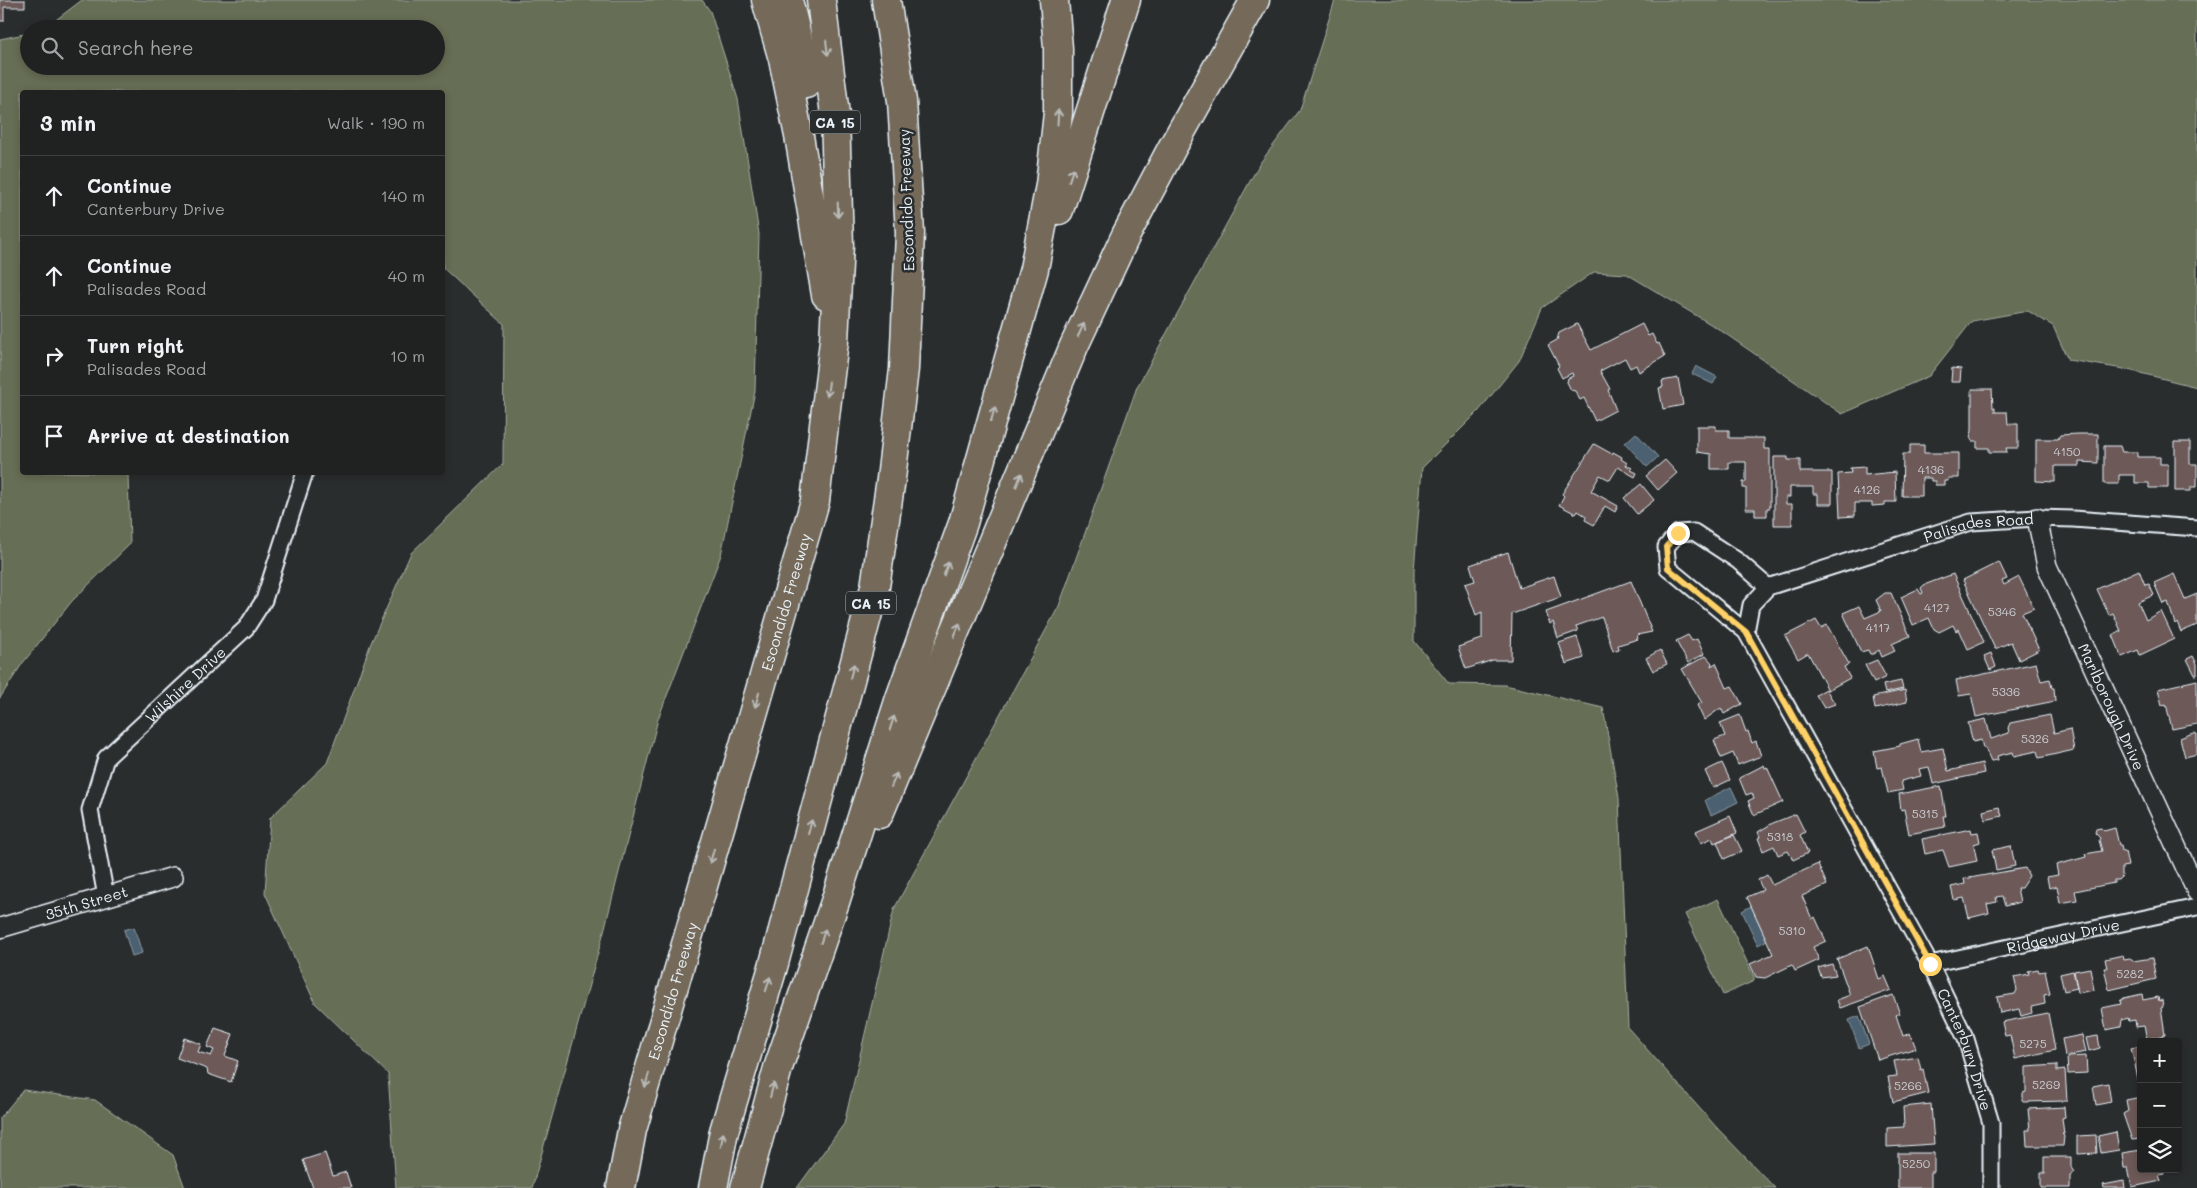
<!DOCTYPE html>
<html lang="en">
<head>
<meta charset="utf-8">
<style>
  body { margin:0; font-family:Mali,sans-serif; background:#2d2f2f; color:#f1f3f6 }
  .controls { position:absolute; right:15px; bottom:15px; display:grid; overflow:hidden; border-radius:5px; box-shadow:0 2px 8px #0003 }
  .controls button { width:45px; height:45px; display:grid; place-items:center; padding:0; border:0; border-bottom:1px solid #3d3f40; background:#202222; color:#f1f3f6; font:25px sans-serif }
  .stop { position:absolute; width:15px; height:15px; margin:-11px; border:4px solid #ffd166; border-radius:50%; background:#fff }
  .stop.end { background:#ffd166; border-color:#fff; box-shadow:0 1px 5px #0008 }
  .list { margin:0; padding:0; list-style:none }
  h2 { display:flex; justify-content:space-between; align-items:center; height:65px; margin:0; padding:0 20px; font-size:21px }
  h2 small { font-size:16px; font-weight:400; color:#a2a4a5 }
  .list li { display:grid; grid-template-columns:32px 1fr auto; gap:15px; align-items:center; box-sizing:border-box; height:80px; padding:0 20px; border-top:1px solid #3d3f40 }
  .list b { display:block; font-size:19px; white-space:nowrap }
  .list p { margin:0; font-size:16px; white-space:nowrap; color:#a2a4a5 }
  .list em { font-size:16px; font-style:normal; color:#a2a4a5 }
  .icon { flex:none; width:28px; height:28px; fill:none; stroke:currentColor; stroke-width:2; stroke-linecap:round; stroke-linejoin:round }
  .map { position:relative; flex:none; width:2197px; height:1188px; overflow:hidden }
  .search { position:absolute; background:#202222; box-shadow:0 2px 8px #0003; left:20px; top:20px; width:425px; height:55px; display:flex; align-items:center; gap:12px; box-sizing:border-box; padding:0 18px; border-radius:28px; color:#a2a4a5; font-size:19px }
  .panel { position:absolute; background:#202222; box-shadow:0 2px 8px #0003; left:20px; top:90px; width:425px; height:385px; border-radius:5px }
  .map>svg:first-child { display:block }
  .green { fill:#666e54; stroke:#a7b0a6 }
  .water { fill:#4c616f; stroke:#8a9ba6 }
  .building { fill:#6d5a59; stroke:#e8f1f8 }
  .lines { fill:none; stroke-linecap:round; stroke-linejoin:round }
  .minor-casing { stroke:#e8f1f8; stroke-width:19 }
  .tertiary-casing { stroke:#e8f1f8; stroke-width:22 }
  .motorway-casing { stroke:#e8f1f8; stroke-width:31 }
  .minor { stroke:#2a2d2e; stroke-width:15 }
  .tertiary { stroke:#2a2d2e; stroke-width:19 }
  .motorway { stroke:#746a5a; stroke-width:28 }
  .oneway { stroke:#babbb9 }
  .route { stroke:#ffd166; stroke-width:6 }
  .labels { text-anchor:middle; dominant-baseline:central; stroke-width:5; stroke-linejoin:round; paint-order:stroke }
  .number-label { font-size:12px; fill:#c9cbd0 }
  .shield { fill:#2a2d2e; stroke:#afb6bb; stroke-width:1 }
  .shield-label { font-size:14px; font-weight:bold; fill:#e8f1f8 }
  .street-label { font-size:15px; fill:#e8f1f8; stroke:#2a2d2e }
</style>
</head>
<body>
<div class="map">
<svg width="2197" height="1188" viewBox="0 0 2197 1188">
  <rect width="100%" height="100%" fill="#2a2d2e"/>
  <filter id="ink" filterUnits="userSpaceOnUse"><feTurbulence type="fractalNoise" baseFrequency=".02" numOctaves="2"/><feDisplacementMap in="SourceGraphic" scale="10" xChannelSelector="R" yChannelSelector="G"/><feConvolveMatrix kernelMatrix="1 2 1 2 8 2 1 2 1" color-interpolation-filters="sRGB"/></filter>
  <g filter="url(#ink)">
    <!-- green -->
    <path class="green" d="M82 0H702L710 11 738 99 759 234 755 391 721 555 658 719 603 935 532 1188H396L388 1074 315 1003 265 893 270 818 327 763 371 643 411 553 503 464 504 324 443 268 442 92H22V472L128 473 130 544 72 601 22 664 0 698V39L29 33V66H436V29H44Z
      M1335 0H2197V387L2124 369 2068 360 2053 326 2028 311 1972 321 1929 376 1842 414 1717 328 1627 274 1594 272 1542 308 1519 361 1478 412 1422 468 1414 571V641L1449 684 1505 685 1603 708 1619 798 1628 1028 1718 1129 1775 1188H797L844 1124 894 909 1059 606 1137 387 1260 163 1300 110Z
      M1718 899 1754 977V981L1723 995 1685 914Z
      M23 1090 95 1100 173 1155 185 1188H0V1118Z"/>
    <!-- water -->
    <path class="water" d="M1696 366 1717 377 1713 384 1692 374Z
      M1636 433 1658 457 1647 467 1625 443Z
      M1731 787 1738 802 1711 815 1705 800Z
      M1751 906 1767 940 1758 945 1742 911Z
      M134 927 142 953 132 956 124 930Z
      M1859 1016 1869 1044 1859 1048 1849 1020Z"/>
    <!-- building -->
    <path class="building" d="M0 0H25V7H4V21H0Z
      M1577 324 1591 350 1642 324 1648 336 1652 334 1657 344 1659 343 1665 356 1639 372 1636 365 1630 368 1625 358 1600 371 1610 389 1608 390 1616 410 1595 421 1584 398 1580 400 1575 391 1571 390 1567 382 1568 378 1573 376 1572 373 1562 378 1557 368 1559 366 1548 345 1557 340 1559 333Z
      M1952 368 1961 369 1960 382H1951Z
      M1678 378 1683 405 1663 409 1659 388 1663 387 1662 381Z
      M1972 389H1992L1993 408H1995V412H2007L2008 424H2018V448H2006L2007 452H1989V448H1977V441H1972L1970 437 1972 431Z
      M1697 426H1716V430H1729V438H1764V449H1770V508H1767V516H1755V509H1746V488H1743V482H1746V462H1729V469H1711V454L1697 452Z
      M2078 434H2098V463L2079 462V466H2055V482L2036 481V439H2058L2060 435Z
      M2175 442H2190V464H2197V487H2191V491H2175Z
      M1594 444 1612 454 1613 452 1622 457 1621 459 1627 463 1626 465 1632 468 1631 470 1637 473 1635 477 1618 467 1610 480 1600 475 1591 491 1618 506 1615 512 1605 506 1594 525 1585 520 1586 516 1578 511 1576 514 1559 505 1564 496 1562 494Z
      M1910 445H1924V453H1959V478H1948V481H1944V485H1935V481H1931V478H1922V496H1902L1903 454H1910Z
      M2104 446H2120L2122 452H2137V457H2160V464H2168V488H2149V483H2135V475H2119V484H2104Z
      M1774 457H1788V460H1800V472H1832V504H1818V494H1813V487H1790V497H1786V504H1792V525H1774Z
      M1665 460 1677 473 1658 490 1646 476Z
      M1865 467V475L1895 472 1896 502H1885V505L1872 506V503H1855V516L1840 517 1838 474 1851 473 1850 468Z
      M1641 484 1654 500 1637 514 1624 498Z
      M1508 552 1519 588 1554 576 1561 597 1512 614 1511 660H1493L1466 669 1458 647 1482 639V612L1476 615 1465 584 1475 581 1470 565Z
      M1999 562 2007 579 2002 581 2004 585 2019 577 2034 608 2022 613 2039 650 2019 660 2011 642 1995 649 1963 580Z
      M2139 570 2145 585 2149 584 2154 595 2138 602 2146 620 2161 611 2174 639 2140 655 2138 650 2122 657 2113 635 2121 631 2113 613 2109 615 2097 589Z
      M1953 574 1984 642 1968 649 1959 629 1956 631 1953 625 1939 632 1934 629 1929 618 1913 625 1901 597 1918 589 1921 594 1923 593 1921 588 1924 585Z
      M2174 574 2185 599 2197 594V625L2181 632 2177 622 2175 624 2168 602 2163 604 2154 583Z
      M1631 581 1652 632 1637 635 1638 639 1618 645 1619 649 1613 651 1602 617 1576 626 1578 631 1558 638 1553 622 1550 624 1546 612Z
      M1885 593H1891L1910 636 1892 644 1895 651 1882 657 1879 650 1873 654H1870L1868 650 1861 652 1843 613 1859 606 1865 618 1881 611 1876 600Z
      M1816 620 1821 628 1827 625 1849 664 1844 667 1850 678 1828 690 1808 653 1798 659 1785 636Z
      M1688 635 1692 641 1697 639 1704 654 1688 663 1676 641Z
      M1577 637 1584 658 1566 664 1559 643Z
      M1660 650 1667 664 1653 671 1646 658Z
      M1991 653 1996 667 1990 670 1984 656Z
      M1706 656 1712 663 1711 666 1716 663 1727 688 1732 686 1742 704 1724 714 1721 708 1704 720 1697 705 1702 703 1682 669Z
      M2193 656 2197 664V675H2195L2187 659Z
      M1877 660 1886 677 1874 683 1865 665Z
      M2036 663 2041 681 2050 679 2052 688H2054L2055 701 1976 717 1971 694 1959 696 1956 680Z
      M2197 680V724L2172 729 2166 704 2162 705 2158 689Z
      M1901 681 1903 689 1885 693 1883 685Z
      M1826 689 1835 704 1824 708 1816 695Z
      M1905 690 1907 702 1875 709 1873 697Z
      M1740 715 1746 732 1748 731 1752 743 1756 741 1761 756 1738 765 1733 753 1721 758 1714 740 1725 736 1720 723Z
      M2050 715 2054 733 2070 729 2074 750 2039 758 2037 751 2014 756 2013 752 1997 756 1998 760 1991 761 1985 748H1983L1981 740 1973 742 1968 723 1986 719 1991 739 2009 733 2008 728 2010 723Z
      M2193 733 2197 734V754L2185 757 2180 738Z
      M1918 739 1921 752 1943 748 1948 771 1982 763 1984 773 1933 784 1929 767 1919 769 1921 776 1901 781 1903 790 1888 793 1882 767 1877 768 1874 751 1900 746V744Z
      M1722 763 1730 780 1713 788 1705 771Z
      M1764 765 1765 768 1767 767 1783 802 1754 815 1748 801 1754 798 1752 793 1746 795 1739 778Z
      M1941 786 1946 816H1943L1945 827 1909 834 1904 809 1901 810 1899 794Z
      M1999 807 2002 816 1985 820 1983 811Z
      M1796 814 1805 832 1800 835 1808 853 1793 860 1788 851 1778 855 1774 846 1763 851 1758 838 1760 837 1758 832 1773 823Z
      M1730 816 1737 833 1714 843 1712 838 1701 843 1696 831Z
      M2101 828 2104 831 2115 828 2119 845H2121L2122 851H2125L2128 866 2122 867V876L2118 880H2114V883L2075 891 2077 900 2060 903 2057 886 2049 888 2047 877 2058 875 2056 865 2086 857 2085 854 2102 851 2099 840 2100 838 2095 833 2096 829Z
      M1971 829 1972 833 1978 832 1980 842 1974 844V846L1977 861 1949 867 1943 850 1925 854 1922 839Z
      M1734 835 1742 851 1724 859 1717 842Z
      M2011 846 2015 866 1996 870 1992 850Z
      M1818 864 1827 885 1802 896 1812 919 1815 917 1826 941 1813 947 1819 960 1795 971 1792 965 1765 978 1756 977 1750 964 1773 954 1747 897 1763 890 1758 880 1767 875 1772 885Z
      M2025 868 2029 876 2021 888H2017L2020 902 2005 906 2002 896 1996 897 1997 902 1987 904 1989 913 1969 918 1964 898 1954 900 1951 887 1965 884 1964 879Z
      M1868 946 1879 979 1885 976 1891 990 1840 1008 1837 1000 1850 995 1837 959Z
      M2123 955 2124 960 2130 959 2133 961 2152 958 2156 979 2109 990 2104 968H2107L2105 959Z
      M1832 964 1836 975 1821 977 1818 968Z
      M2090 968 2094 990 2078 993 2074 971Z
      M2038 969 2039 972 2045 971 2050 994 2044 995 2045 1004 2031 1007 2032 1013 2021 1016 2019 1009 2000 1013 1997 997 2015 994 2017 990 2014 977 2029 974 2028 971Z
      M2073 971 2077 988 2064 991 2060 974Z
      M2142 994 2143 1000 2158 997 2159 1001 2162 1000 2163 1007 2161 1008 2165 1035 2147 1039 2144 1026 2136 1027 2135 1020 2129 1021 2128 1018 2122 1020 2121 1027 2106 1030 2102 1008 2121 1004 2120 1001 2124 998Z
      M1893 995 1900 1014 1896 1015 1903 1036 1910 1033 1916 1048 1878 1060 1860 1007Z
      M2048 1013 2055 1050 2015 1059 2010 1035 2005 1036 2002 1022Z
      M215 1028 233 1034 225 1056 238 1061 231 1082 208 1074 207 1069 177 1058 184 1038 201 1044 198 1052 211 1056 214 1050 207 1047Z
      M2082 1035 2086 1052 2065 1056 2062 1039Z
      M2098 1036 2100 1048 2089 1051 2086 1038Z
      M2141 1046V1087H2140L2131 1048Z
      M2086 1056 2087 1073 2068 1074 2067 1057Z
      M1918 1057 1921 1070 1923 1069 1928 1093 1893 1102 1888 1077 1897 1076 1894 1061Z
      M2057 1065V1071L2065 1070 2067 1101 2023 1102V1093L2026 1092V1067Z
      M2108 1083 2111 1102 2096 1105 2093 1086Z
      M2141 1097V1139L2132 1140 2123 1114 2128 1111 2126 1100Z
      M1931 1104 1934 1144 1887 1147V1128L1904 1127 1903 1107Z
      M2064 1107 2065 1117 2062 1118 2064 1134H2062L2064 1136 2063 1146H2027L2026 1130H2030L2028 1109Z
      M2116 1132 2119 1150 2101 1153 2098 1136Z
      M2096 1135 2097 1153 2077 1154V1136Z
      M2141 1150V1169H2164L2165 1174 2159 1175 2161 1181 2132 1187 2128 1168H2124L2122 1153Z
      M325 1153 333 1176 346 1172 351 1188H313L303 1160Z
      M1898 1153H1934V1172H1931V1188H1898Z
      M2044 1157H2071V1166L2075 1172 2070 1176V1188H2041V1173H2046L2044 1172Z
      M2124 1181 2125 1188H2104L2103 1185Z"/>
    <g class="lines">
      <defs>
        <g id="minor">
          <path id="s1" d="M1768 587 1738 561 1694 532 1678 533 1666 547 1668 568 1746 632 1930 964 1966 1039 1991 1123V1188"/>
          <path id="s2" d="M1746 632 1751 605 1768 587 1971 522 2037 518 2073 519 2197 528"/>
          <path id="s3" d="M106 897 90 810 106 758 246 628 264 600 305 472"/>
          <path id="s4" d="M1930 964 2197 907"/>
        </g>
        <g id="tertiary">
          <path id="s5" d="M2037 518 2047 566 2197 892"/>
          <path id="s6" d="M0 928 173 877"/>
        </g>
        <g id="motorway">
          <path d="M766 0 783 59 799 136 826 295"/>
          <path d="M788 0 802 57 806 84"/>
          <path d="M1059 210 1126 0"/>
          <path d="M879 814 1074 346 1126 235 1172 148 1255 0"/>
          <path id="s7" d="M621 1188 632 1130 815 501 834 341 839 245 835 115 821 0"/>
          <path d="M713 1188 724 1131 773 967 875 587 891 479 904 369 910 233 902 101 886 0"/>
          <path d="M745 1188 778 1068 835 902 900 698 963 523 1034 269 1050 185 1058 113V48L1054 0"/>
        </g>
      </defs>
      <!-- minor casing -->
      <use href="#minor" class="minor-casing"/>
      <!-- tertiary casing -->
      <use href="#tertiary" class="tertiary-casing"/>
      <!-- motorway casing -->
      <use href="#motorway" class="motorway-casing"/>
      <!-- minor -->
      <use href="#minor" class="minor"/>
      <!-- tertiary -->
      <use href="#tertiary" class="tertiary"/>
      <!-- motorway -->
      <use href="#motorway" class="motorway"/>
    </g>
    <!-- one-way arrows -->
    <defs><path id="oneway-shaft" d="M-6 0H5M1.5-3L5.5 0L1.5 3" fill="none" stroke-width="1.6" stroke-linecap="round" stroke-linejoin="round" transform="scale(1.25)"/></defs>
    <g class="oneway">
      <use href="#oneway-shaft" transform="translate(827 48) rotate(83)"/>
      <use href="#oneway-shaft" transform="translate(1058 117) rotate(-86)"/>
      <use href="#oneway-shaft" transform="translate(1071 175) rotate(-72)"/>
      <use href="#oneway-shaft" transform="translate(838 210) rotate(88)"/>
      <use href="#oneway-shaft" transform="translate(1081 330) rotate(-65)"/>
      <use href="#oneway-shaft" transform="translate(828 389) rotate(97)"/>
      <use href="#oneway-shaft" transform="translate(993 414) rotate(-74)"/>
      <use href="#oneway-shaft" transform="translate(1019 480) rotate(-68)"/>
      <use href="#oneway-shaft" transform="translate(946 569) rotate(-70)"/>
      <use href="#oneway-shaft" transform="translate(957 630) rotate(-68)"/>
      <use href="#oneway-shaft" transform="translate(852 671) rotate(-75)"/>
      <use href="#oneway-shaft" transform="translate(757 700) rotate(106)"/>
      <use href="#oneway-shaft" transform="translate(892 723) rotate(-72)"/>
      <use href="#oneway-shaft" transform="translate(894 780) rotate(-67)"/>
      <use href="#oneway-shaft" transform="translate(810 827) rotate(-75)"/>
      <use href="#oneway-shaft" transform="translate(712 856) rotate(106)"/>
      <use href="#oneway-shaft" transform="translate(823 936) rotate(-71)"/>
      <use href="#oneway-shaft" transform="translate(768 984) rotate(-73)"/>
      <use href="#oneway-shaft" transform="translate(647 1080) rotate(106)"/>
      <use href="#oneway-shaft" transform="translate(772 1090) rotate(-75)"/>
      <use href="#oneway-shaft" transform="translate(722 1140) rotate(-79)"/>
    </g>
  </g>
  <g class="lines" filter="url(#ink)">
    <!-- route -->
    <path class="route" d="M1678 533 1666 547 1668 568 1746 632 1930 964"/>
  </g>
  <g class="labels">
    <!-- number labels -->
    <g class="number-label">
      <text x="2067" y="451">4150</text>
      <text x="1931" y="469">4136</text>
      <text x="1867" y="489">4126</text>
      <text x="1937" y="607">4127</text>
      <text x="2002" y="611">5346</text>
      <text x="1878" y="627">4117</text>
      <text x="2006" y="691">5336</text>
      <text x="2035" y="738">5326</text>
      <text x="1925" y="813">5315</text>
      <text x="1780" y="836">5318</text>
      <text x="1792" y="930">5310</text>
      <text x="2130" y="973">5282</text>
      <text x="2033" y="1043">5275</text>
      <text x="2046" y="1084">5269</text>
      <text x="1908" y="1085">5266</text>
      <text x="1916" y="1163">5250</text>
    </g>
    <!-- shield labels -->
    <g class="shield">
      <rect x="810" y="110.5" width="50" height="23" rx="4"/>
      <rect x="846" y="591.5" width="50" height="23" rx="4"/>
    </g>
    <g class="shield-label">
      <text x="835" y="122">CA 15</text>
      <text x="871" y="603">CA 15</text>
    </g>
    <!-- street labels -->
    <g class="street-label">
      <text transform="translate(906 200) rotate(-92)">Escondido Freeway</text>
      <text stroke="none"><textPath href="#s2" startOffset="272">Palisades Road</textPath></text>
      <text stroke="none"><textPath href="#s7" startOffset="609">Escondido Freeway</textPath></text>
      <text stroke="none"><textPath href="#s3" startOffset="251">Wilshire Drive</textPath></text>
      <text stroke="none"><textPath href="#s5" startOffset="204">Marlborough Drive</textPath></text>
      <text stroke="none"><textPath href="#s6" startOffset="90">35th Street</textPath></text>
      <text stroke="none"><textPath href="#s4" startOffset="136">Ridgeway Drive</textPath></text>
      <text stroke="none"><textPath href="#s7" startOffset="204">Escondido Freeway</textPath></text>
      <text stroke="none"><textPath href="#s1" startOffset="721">Canterbury Drive</textPath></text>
    </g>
  </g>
</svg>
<div class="controls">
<button>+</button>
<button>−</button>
<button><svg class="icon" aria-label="layers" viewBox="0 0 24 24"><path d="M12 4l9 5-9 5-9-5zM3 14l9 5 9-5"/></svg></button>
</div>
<div class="stop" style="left:1930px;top:964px"></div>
<div class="stop end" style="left:1678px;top:533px"></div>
<div class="search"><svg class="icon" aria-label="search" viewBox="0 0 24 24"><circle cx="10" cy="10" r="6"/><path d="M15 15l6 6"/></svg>Search here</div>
<section class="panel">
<h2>3 min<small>Walk · 190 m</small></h2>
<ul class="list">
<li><svg class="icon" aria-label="ahead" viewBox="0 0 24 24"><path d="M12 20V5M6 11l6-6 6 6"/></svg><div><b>Continue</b><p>Canterbury Drive</p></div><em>140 m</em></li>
<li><svg class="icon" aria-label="ahead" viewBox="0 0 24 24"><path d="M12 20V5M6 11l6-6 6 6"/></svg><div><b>Continue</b><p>Palisades Road</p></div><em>40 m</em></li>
<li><svg class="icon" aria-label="right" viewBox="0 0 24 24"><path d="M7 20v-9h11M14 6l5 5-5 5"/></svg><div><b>Turn right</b><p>Palisades Road</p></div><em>10 m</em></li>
<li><svg class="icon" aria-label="arrive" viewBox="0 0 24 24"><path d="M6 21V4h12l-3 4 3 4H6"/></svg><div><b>Arrive at destination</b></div></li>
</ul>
</section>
</div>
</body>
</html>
